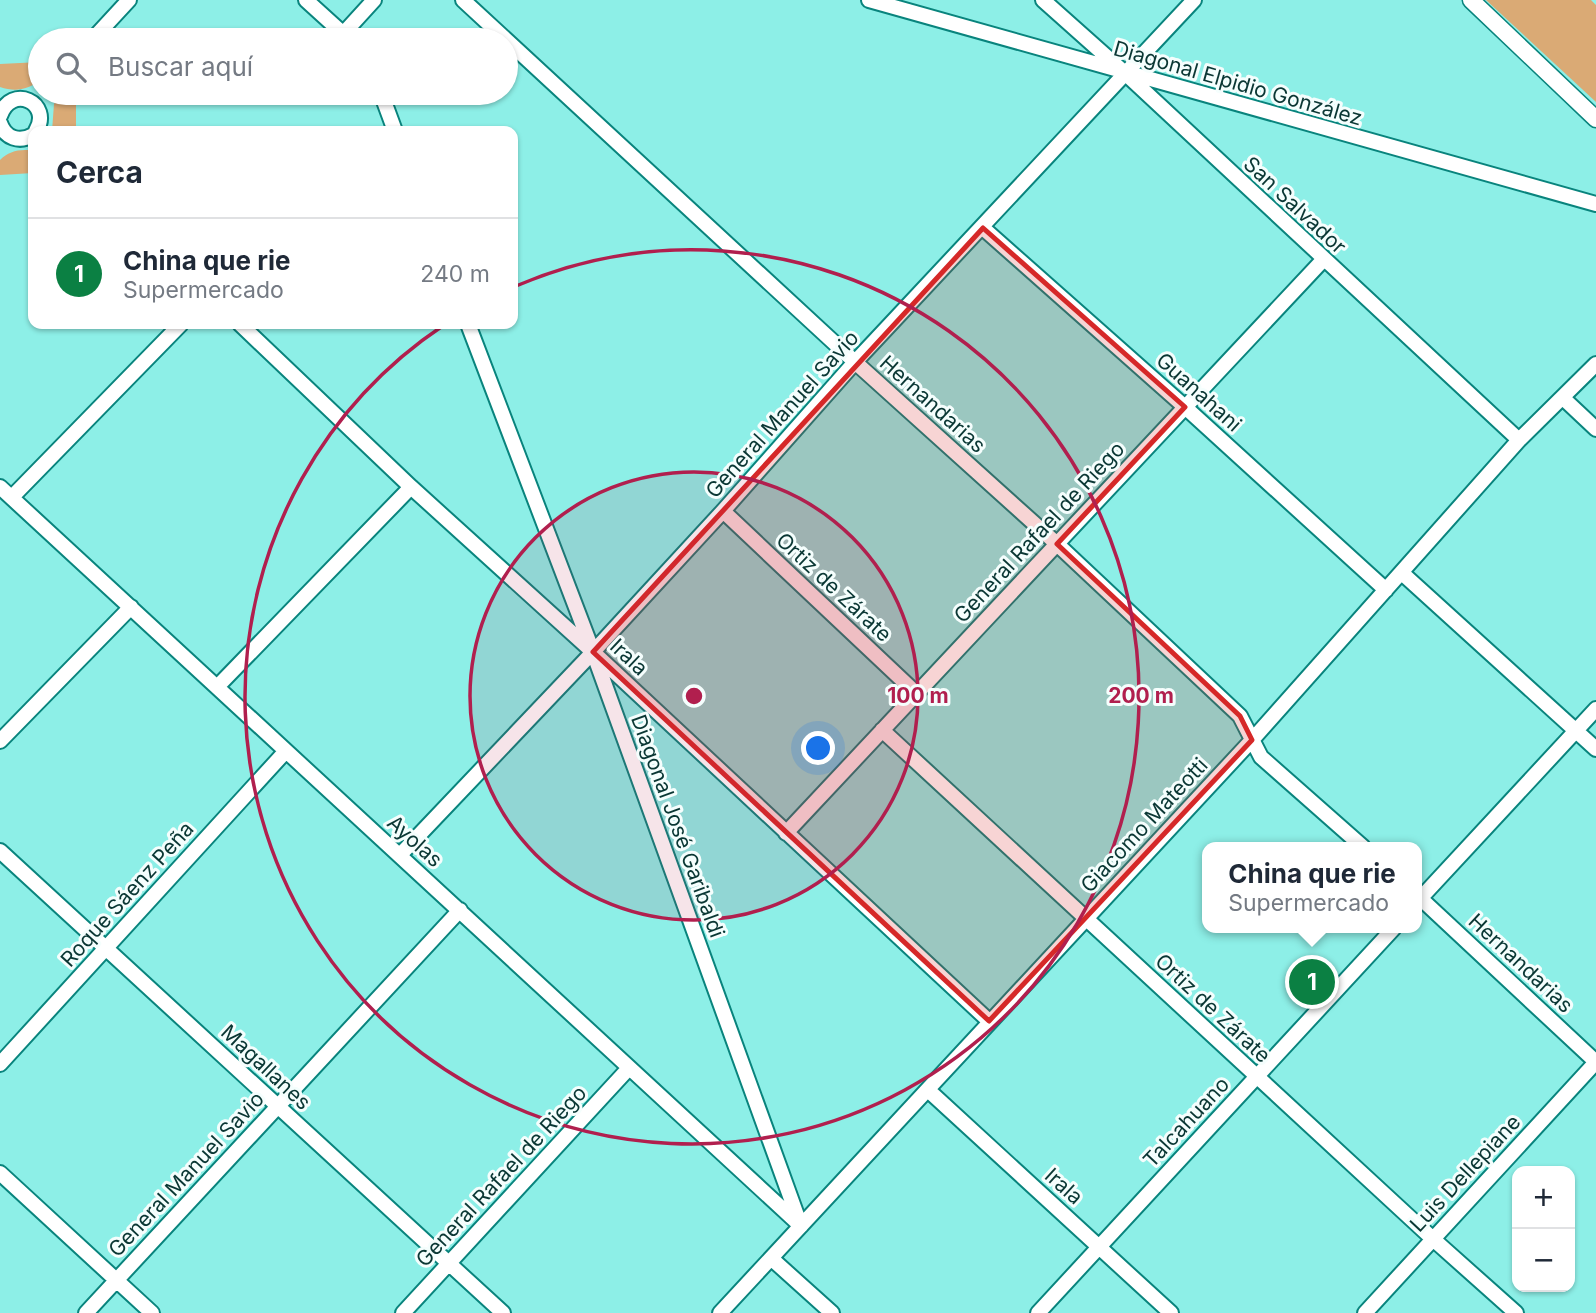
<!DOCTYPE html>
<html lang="es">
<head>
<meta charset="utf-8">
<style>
  body { margin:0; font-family:Inter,sans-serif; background:#f2f2f3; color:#1f2937 }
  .controls { position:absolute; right:21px; bottom:21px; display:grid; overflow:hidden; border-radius:14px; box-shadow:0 2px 5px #0004 }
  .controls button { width:63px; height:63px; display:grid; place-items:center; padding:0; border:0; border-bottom:2px solid #e0e1e3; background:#fff; color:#1f2937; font:35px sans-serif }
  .you { position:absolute; left:819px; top:749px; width:24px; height:24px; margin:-18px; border:5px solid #fff; border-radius:50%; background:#1a73e8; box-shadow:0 0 0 10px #1a73e833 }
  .badge { display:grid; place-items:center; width:46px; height:46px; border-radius:50%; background:#0b8043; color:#fff; font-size:23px; font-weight:700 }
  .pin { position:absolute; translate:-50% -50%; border:4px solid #fff; box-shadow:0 2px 7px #0006 }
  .popup { position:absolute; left:1202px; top:842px; width:220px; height:91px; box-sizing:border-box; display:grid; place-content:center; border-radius:14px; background:#fff; filter:drop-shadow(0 2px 5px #0005); font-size:23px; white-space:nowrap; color:#747a83 }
  .popup b { font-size:26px; color:#1f2937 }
  .popup::after { content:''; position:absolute; left:50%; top:100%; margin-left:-14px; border:14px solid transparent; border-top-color:#fff }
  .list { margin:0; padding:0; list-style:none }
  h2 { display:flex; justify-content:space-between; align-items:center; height:91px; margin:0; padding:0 28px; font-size:30px }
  h2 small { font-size:23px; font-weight:400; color:#747a83 }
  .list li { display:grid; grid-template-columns:46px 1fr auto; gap:21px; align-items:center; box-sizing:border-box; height:112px; padding:0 28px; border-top:2px solid #e0e1e3 }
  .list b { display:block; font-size:26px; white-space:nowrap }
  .list p { margin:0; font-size:23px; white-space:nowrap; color:#747a83 }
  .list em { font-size:23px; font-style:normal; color:#747a83 }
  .icon { flex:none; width:38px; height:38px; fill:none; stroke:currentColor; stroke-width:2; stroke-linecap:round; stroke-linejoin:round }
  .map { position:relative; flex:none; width:1596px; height:1313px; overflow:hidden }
  .search { position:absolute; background:#fff; box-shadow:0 2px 5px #0004; left:28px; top:28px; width:490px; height:77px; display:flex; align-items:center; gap:18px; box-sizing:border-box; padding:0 24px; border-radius:38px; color:#747a83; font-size:26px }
  .panel { position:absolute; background:#fff; box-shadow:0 2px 5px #0004; left:28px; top:126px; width:490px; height:203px; border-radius:14px }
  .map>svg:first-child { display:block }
  .green { fill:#daaa75 }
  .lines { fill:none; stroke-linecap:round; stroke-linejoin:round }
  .minor-casing { stroke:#09847d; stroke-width:18 }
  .tertiary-casing { stroke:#09847d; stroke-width:19 }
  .minor { stroke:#fff; stroke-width:14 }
  .tertiary { stroke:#fff; stroke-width:16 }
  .marked { fill:#d62828; fill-opacity:0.2; stroke:#d62828; stroke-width:5; stroke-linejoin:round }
  .ring { fill:none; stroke:#b11f4e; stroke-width:3.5 }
  .labels { text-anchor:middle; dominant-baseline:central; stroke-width:6; stroke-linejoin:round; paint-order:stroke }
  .street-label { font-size:21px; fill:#0a3734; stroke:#f5fefd }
  .centre { fill:#b11f4e; stroke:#f5fefd; stroke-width:3.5 }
  .ring-label { font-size:21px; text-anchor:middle; font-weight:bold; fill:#b11f4e; stroke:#f5fefd; stroke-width:6; stroke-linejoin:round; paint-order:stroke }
</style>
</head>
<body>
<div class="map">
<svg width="1596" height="1313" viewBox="0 0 1596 1313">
  <rect width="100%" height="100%" fill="#8defe7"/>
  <!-- green -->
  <path class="green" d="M1486 0H1591L1596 5V102Z
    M40 62V80C28 90 15 92 0 87V64Z
    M63 93H72L76 97V131H52L54 104Z
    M25 150H33V173L0 175V160C7 153 15 150 25 150Z"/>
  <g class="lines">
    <defs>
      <path id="minor" d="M306 0 350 40
        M463 0 855 362 1057 544 1240 716 1261 757 1363 847
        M869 0 1596 204
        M1043 0 1126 74 1519 440
        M343 34 374 0
        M92 40 129 0
        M381 93 395 131
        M0 116C11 83 53 103 36 131
        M0 123C5 138 19 143 33 135
        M983 228 1185 407 1386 590
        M240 324 411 487 593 652 989 1021
        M468 324 593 652 799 1221
        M1563 398 1596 429
        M0 487 801 1226
        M12 497 181 324
        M723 511 917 694
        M1402 573 1596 749
        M217 687 411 487
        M882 730 1433 1239 1516 1313
        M0 741 131 607
        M786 833 1323 260
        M0 851 503 1313
        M400 855 593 652 723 511 855 362 1194 0
        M1417 895 1596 1062
        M1417 902 1596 709
        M0 1064 285 752
        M928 1090 1171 1313
        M0 1173 152 1313
        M772 1259 832 1313
        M86 1313 460 910
        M403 1313 629 1068
        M720 1313 1252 740 1519 440 1596 364
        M1038 1313 1394 928
        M1365 1313 1596 1062"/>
      <path id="tertiary" d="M1471 0 1596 119"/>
    </defs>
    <!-- minor casing -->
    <use href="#minor" class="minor-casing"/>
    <!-- tertiary casing -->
    <use href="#tertiary" class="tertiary-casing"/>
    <!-- minor -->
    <use href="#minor" class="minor"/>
    <!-- tertiary -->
    <use href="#tertiary" class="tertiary"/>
  </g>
  <!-- marked area -->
  <path class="marked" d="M983 228 1185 407 1057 544 1240 716 1252 740 989 1021 593 652Z"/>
  <!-- distance rings -->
  <circle cx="694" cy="696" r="224" fill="#b11f4e" fill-opacity=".12"/>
  <g class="ring">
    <circle cx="694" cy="696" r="224"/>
    <path d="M516 286A447 447 0 1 1 444 325"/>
  </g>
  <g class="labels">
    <!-- street labels -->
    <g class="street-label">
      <text transform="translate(1238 83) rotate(16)">Diagonal Elpidio González</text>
      <text transform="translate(1295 205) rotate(43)">San Salvador</text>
      <text transform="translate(1199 392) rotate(42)">Guanahani</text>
      <text transform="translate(933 404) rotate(42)">Hernandarias</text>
      <text transform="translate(782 414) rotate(-48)">General Manuel Savio</text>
      <text transform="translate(1039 532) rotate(-47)">General Rafael de Riego</text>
      <text transform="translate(834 587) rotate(43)">Ortiz de Zárate</text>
      <text transform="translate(629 657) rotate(43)">Irala</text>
      <text transform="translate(1144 825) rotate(-47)">Giacomo Mateotti</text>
      <text transform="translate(678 826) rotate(70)">Diagonal José Garibaldi</text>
      <text transform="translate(415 841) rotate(42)">Ayolas</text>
      <text transform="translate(127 894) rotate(-48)">Roque Sáenz Peña</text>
      <text transform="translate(1521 963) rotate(43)">Hernandarias</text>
      <text transform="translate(1213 1008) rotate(43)">Ortiz de Zárate</text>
      <text transform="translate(266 1067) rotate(43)">Magallanes</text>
      <text transform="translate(1186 1122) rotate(-47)">Talcahuano</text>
      <text transform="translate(1465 1173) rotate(-47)">Luis Dellepiane</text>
      <text transform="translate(186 1174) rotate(-47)">General Manuel Savio</text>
      <text transform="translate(501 1176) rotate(-47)">General Rafael de Riego</text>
      <text transform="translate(1064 1186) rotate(42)">Irala</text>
    </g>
  </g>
  <circle cx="694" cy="696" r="10" class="centre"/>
  <g class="ring-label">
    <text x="918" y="703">100 m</text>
    <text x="1141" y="703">200 m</text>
  </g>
</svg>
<div class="controls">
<button>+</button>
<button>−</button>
</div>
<div class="you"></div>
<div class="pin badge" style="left:1312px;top:982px">1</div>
<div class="popup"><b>China que rie</b>Supermercado</div>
<div class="search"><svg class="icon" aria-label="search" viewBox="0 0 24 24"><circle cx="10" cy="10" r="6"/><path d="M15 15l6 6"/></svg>Buscar aquí</div>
<section class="panel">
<h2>Cerca<small></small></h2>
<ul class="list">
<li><span class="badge">1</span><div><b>China que rie</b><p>Supermercado</p></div><em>240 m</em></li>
</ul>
</section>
</div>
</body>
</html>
